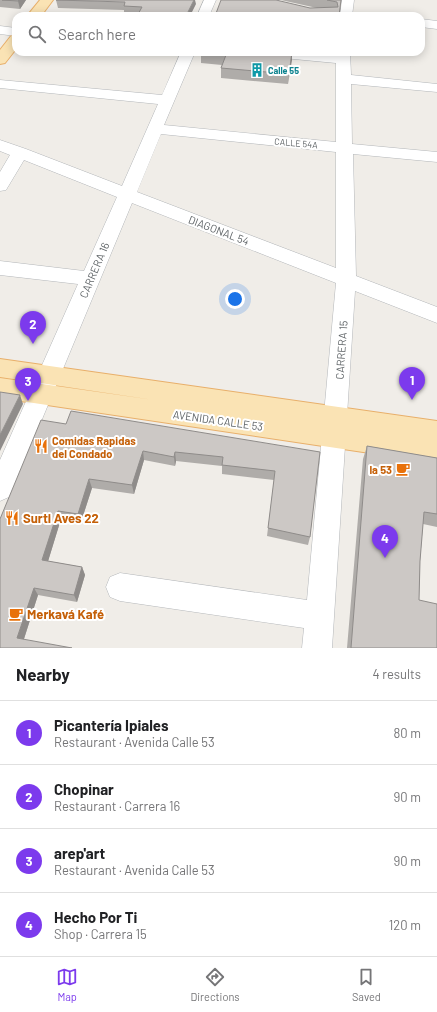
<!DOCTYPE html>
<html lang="en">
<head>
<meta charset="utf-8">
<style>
  body { margin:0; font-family:Barlow,sans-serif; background:#f6f6f6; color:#202124 }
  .you { position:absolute; left:235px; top:299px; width:14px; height:14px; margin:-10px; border:3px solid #fff; border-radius:50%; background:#1a73e8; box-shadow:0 0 0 6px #1a73e833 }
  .badge { display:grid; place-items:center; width:26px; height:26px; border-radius:50%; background:#7c3aed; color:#fff; font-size:13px; font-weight:700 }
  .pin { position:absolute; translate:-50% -33px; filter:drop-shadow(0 1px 2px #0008) }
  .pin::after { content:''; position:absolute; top:21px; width:14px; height:12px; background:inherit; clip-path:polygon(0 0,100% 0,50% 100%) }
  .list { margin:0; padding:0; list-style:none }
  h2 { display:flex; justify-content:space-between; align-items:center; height:52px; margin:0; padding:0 16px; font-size:17px }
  h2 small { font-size:13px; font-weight:400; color:#757577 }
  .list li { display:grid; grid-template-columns:26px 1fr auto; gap:12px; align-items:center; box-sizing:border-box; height:64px; padding:0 16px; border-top:1px solid #e0e0e0 }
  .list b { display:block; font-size:15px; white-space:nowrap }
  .list p { margin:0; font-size:13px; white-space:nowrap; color:#757577 }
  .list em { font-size:13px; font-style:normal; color:#757577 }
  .icon { flex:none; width:22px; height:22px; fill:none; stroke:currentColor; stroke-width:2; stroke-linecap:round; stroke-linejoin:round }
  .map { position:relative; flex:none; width:437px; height:648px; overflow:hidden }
  .search { position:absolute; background:#fff; box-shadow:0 2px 10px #0003; left:12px; right:12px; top:12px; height:44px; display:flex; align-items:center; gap:10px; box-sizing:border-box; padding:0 14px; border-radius:12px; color:#757577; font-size:15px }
  .sheet { height:308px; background:#fff }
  nav { display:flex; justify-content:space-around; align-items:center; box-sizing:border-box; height:56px; border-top:1px solid #e0e0e0; background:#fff; font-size:11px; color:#757577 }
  nav a { display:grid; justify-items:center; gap:2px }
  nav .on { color:#7c3aed }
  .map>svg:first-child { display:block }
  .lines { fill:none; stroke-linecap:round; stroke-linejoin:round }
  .minor-casing { stroke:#b3b6b9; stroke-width:1 }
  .major-casing { stroke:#e8af6a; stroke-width:2 }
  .minor { fill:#fff; fill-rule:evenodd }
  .major { fill:#fae3b4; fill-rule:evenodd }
  .wall { fill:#afaca9 }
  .shaded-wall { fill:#8f8c8a }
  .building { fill:#ccc8c5; stroke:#8f8c8a }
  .labels { text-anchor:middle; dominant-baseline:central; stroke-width:4; stroke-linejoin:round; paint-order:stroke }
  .far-culture-label { font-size:9px; font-weight:bold; fill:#0d838f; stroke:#fff; text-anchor:start }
  .far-street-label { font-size:9px; fill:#5f6467; stroke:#fff }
  .street-label { font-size:11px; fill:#5f6467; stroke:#fff }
  .food-label { font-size:11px; font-weight:bold; fill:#c56008; stroke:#fff; text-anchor:start }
  .near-food-label { font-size:13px; font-weight:bold; fill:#c56008; stroke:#fff; text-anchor:start }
</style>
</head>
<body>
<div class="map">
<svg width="437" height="648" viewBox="0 0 437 648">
  <rect width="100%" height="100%" fill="#f0ede8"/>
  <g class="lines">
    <defs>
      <path id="minor" d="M204 0H216L209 16H197Z
        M342 0H354L352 16H340Z
        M421 19 437 21V29L421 27Z
        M0 26 16 28V36L0 34Z
        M181 52H195L164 125 336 142V63L262 56 257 55 255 52H310L336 54V52H350L351 75 437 84V92L351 84 352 144 437 152V162L353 154 356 276 437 307V323L355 291 332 648H302L304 628 120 601 110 597 106 587 110 577 120 573 307 600 336 283 132 203 13 489 9 497 0 501V460L78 284 0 275V261L84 271 117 197 24 160 6 190 0 191V172L10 155 0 151V140L26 149 122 186 158 104 0 88V80L162 95ZM161 134 336 152V268L137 192Z"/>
      <path id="major" d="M40 0H53L41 16H27Z
        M16 35V49L5 63 0 64V50L11 36Z
        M0 359 437 421V463L0 398V378L154 400 0 377Z"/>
    </defs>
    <!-- minor casing -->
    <use href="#minor" class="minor-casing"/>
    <!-- major casing -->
    <use href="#major" class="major-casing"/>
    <!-- minor -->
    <use href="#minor" class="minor"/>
    <!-- major -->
    <use href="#major" class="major"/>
  </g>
  <!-- wall -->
  <path class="wall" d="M0 0H26L20 9 0 7Z
    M56 0 196 4 138 14H124V10L58 8Z
    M281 0H341L339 16 310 8H317Z
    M292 52 288 84 221 78V68L222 65 201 63V53Z
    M66 424 320 452 310 537 308 545 267 536 274 480 222 474V466L176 461 175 466 144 460 134 494 92 488 81 522 61 519 48 561 82 567 85 575 77 602 38 595 24 639 0 648Z
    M367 446 437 458V527L423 524 420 561 419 600 437 648H347L363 459Z"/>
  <!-- shaded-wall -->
  <path class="shaded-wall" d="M19 0H26L20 9 18 1Z
    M194 0H195L196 4 190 16H186Z
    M292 52V60L288 84 289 74Z
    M20 395 23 404 0 451V435Z
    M143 451 144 460 134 494 132 485Z
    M175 452 176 461 175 466 174 457Z
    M89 479 92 488 81 522 78 514Z
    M58 511 61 519 46 568 42 560Z
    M82 567 85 575 77 602 74 595Z
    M34 588 38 595 22 645 17 638Z"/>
  <!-- building -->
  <path class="building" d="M2 0H19L18 1Z
    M56 0H194L186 16H137L142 7 124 6 125 2Z
    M221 0H276L310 8 338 7 337 2 327 0H341L339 16H215Z
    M201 52H292L289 74 221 68 226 55 201 53Z
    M0 392 20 395 0 435Z
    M71 411 320 452 310 537 268 528 275 471 222 465 223 457 175 452 174 457 143 451 132 485 89 479 78 514 58 511 42 560 82 567 74 595 34 588 17 638 72 648H0V519L41 420 66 424Z
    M367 446 437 458V514L424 512 420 561 419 600 437 604V648H351Z"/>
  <!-- icons -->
  <defs>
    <symbol id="building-bare" viewBox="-9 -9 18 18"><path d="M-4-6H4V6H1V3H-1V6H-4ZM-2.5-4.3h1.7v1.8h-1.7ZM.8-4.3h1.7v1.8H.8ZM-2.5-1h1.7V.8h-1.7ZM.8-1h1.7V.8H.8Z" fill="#0f9aa8" stroke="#fff" stroke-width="2.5" paint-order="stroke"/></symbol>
    <symbol id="restaurant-bare" viewBox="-9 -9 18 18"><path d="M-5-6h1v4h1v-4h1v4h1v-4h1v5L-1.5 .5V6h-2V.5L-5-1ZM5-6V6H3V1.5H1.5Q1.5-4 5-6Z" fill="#e8710a" stroke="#fff" stroke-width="2.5" paint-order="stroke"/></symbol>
    <symbol id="cafe-bare" viewBox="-9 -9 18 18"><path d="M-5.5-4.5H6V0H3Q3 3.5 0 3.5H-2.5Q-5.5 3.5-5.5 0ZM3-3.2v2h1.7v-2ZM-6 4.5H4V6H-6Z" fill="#e8710a" stroke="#fff" stroke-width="2.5" paint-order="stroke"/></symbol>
  </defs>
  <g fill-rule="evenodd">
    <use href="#building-bare" x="247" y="60" width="20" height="20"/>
    <use href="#restaurant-bare" x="31" y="436" width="20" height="20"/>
    <use href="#cafe-bare" x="393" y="459" width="20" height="20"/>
    <use href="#restaurant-bare" x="2" y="508" width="20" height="20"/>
    <use href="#cafe-bare" x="6" y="604" width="20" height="20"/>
  </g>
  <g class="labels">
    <!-- far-culture labels -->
    <g class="far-culture-label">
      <text x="268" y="70">Calle 55</text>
    </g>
    <!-- far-street labels -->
    <g class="far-street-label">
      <text transform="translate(296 143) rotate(5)">CALLE 54A</text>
    </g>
    <!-- street labels -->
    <g class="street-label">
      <text transform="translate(219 230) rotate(21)">DIAGONAL 54</text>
      <text transform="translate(94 270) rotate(-67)">CARRERA 16</text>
      <text transform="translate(341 350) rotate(-86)">CARRERA 15</text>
      <text transform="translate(218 420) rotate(8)">AVENIDA CALLE 53</text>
    </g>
    <!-- food labels -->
    <g class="food-label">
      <text x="52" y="440">Comidas Rapidas<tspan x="52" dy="13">del Condado</tspan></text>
      <text x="392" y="469" text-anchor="end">la 53</text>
    </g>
    <!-- near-food labels -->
    <g class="near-food-label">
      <text x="23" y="518">Surti Aves 22</text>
      <text x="27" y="614">Merkavá Kafé</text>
    </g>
  </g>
</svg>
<div class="you"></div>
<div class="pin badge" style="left:412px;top:400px">1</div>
<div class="pin badge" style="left:33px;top:344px">2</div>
<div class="pin badge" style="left:28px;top:401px">3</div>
<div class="pin badge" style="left:385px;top:558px">4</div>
<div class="search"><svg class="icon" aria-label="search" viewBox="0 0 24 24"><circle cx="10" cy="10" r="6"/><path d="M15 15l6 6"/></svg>Search here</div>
</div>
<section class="sheet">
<h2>Nearby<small>4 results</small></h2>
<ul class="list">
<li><span class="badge">1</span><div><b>Picantería Ipiales</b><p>Restaurant · Avenida Calle 53</p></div><em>80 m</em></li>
<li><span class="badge">2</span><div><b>Chopinar</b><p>Restaurant · Carrera 16</p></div><em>90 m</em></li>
<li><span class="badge">3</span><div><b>arep'art</b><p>Restaurant · Avenida Calle 53</p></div><em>90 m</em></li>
<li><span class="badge">4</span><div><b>Hecho Por Ti</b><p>Shop · Carrera 15</p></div><em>120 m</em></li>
</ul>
</section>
<nav>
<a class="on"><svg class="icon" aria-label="map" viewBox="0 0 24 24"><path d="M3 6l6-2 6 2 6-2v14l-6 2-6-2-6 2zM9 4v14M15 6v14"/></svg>Map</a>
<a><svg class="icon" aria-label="directions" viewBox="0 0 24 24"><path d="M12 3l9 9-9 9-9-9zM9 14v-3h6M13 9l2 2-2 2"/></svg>Directions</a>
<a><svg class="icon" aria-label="saved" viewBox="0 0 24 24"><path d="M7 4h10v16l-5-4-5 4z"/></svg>Saved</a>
</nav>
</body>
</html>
